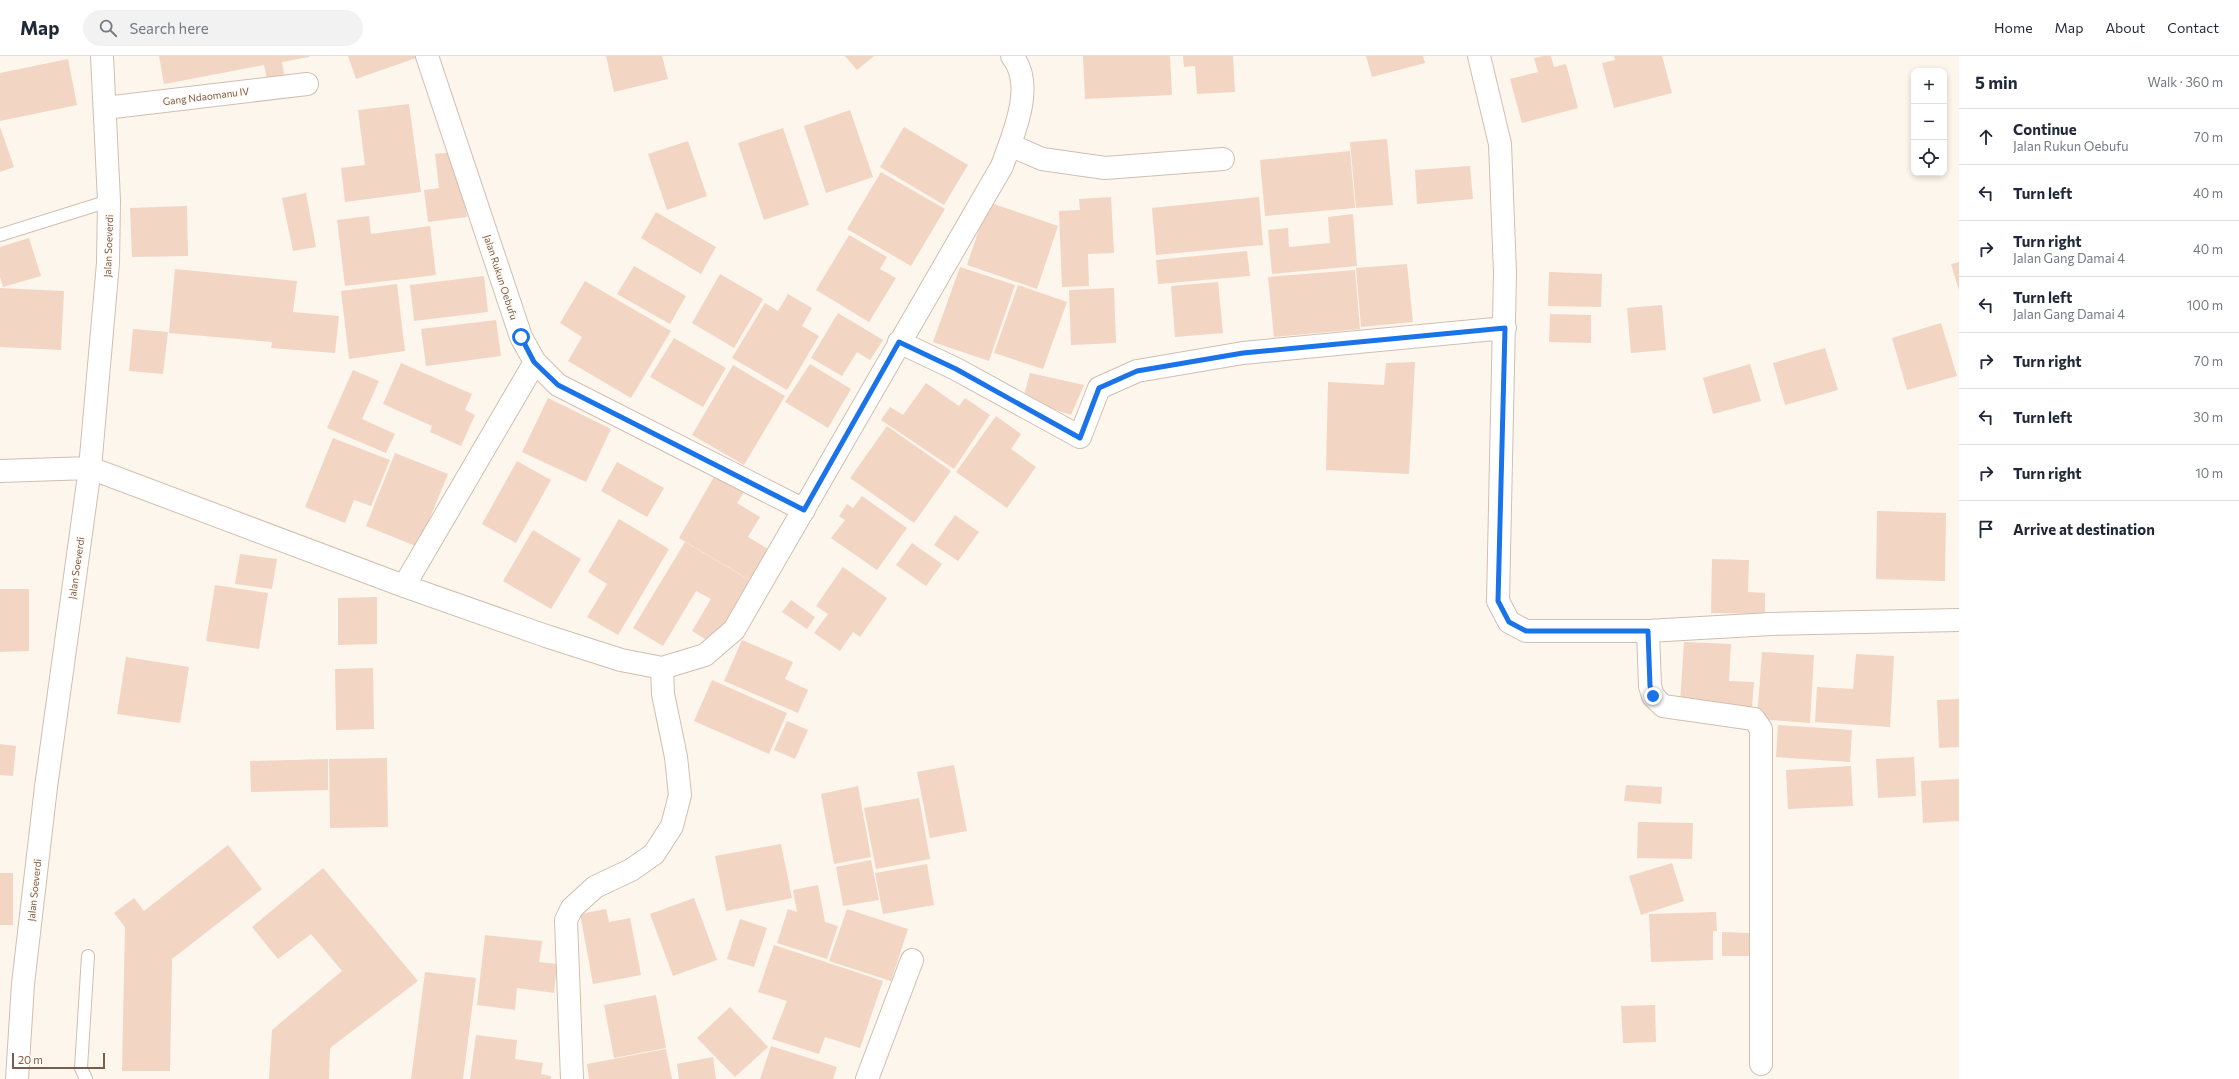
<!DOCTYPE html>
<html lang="en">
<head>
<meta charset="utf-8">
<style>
  body { margin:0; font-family:Commissioner,sans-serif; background:#f2f2f3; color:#1f2937 }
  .controls { position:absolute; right:12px; top:12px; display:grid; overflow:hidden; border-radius:8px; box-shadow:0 2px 6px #0003 }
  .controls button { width:36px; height:36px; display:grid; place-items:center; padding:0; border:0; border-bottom:1px solid #e0e1e3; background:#fff; color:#1f2937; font:20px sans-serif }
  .scale { position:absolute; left:12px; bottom:10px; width:93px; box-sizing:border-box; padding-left:4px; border:2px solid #7a5c4d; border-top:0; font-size:11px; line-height:14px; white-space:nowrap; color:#7a5c4d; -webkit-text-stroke:3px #fffaf3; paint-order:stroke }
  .stop { position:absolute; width:12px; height:12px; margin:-9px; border:3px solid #1a73e8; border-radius:50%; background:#fff }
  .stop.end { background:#1a73e8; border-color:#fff; box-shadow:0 1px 4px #0008 }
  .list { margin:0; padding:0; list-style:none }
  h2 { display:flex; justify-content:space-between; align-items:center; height:52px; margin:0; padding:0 16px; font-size:17px }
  h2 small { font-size:13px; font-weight:400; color:#747a83 }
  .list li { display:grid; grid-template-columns:26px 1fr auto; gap:12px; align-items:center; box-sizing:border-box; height:56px; padding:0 16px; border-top:1px solid #e0e1e3 }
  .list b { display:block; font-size:15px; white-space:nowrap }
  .list p { margin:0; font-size:13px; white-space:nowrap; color:#747a83 }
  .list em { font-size:13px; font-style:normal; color:#747a83 }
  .icon { flex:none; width:22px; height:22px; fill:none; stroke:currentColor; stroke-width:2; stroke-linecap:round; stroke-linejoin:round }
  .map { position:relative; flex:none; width:1959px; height:1023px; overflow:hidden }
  header { display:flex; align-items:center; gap:24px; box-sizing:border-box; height:56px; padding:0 20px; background:#fff; border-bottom:1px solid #e0e1e3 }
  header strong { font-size:19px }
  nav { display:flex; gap:22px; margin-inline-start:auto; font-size:14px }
  .search { width:280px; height:36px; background:#f2f2f3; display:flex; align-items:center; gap:10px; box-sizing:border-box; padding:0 14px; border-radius:22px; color:#747a83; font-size:15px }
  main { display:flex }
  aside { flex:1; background:#fff }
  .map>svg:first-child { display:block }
  .building { fill:#f3d5c3 }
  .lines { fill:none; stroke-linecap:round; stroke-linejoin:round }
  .service-casing { stroke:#d1beb0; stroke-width:14 }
  .minor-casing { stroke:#d1beb0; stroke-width:24 }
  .service { stroke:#fff; stroke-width:12 }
  .minor { stroke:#fff; stroke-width:22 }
  .route { stroke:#1a73e8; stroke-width:5 }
  .labels { text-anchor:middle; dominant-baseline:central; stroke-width:3; stroke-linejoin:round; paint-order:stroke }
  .street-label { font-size:10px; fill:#7a5c4d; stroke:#fffaf3 }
</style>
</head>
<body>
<header>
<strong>Map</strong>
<div class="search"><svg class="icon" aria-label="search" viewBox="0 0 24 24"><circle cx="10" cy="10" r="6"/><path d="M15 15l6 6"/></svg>Search here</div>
<nav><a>Home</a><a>Map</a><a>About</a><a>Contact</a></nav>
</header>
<main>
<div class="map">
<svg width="1959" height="1023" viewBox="0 0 1959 1023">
  <rect width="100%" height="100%" fill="#fdf6ec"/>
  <!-- building -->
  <path class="building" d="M159 0H309V1L282 6 286 29 269 32 264 9 164 28Z
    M348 0H415L416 2 356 23Z
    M606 0H662L668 23 614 36Z
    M845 0H874L857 14Z
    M1083 0H1170L1172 39 1085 43Z
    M1183 0H1233L1235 36 1197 38 1195 10 1184 11Z
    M1366 0H1423L1425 7 1372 21Z
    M1543 0H1551L1554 11 1566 8 1578 52 1522 67 1510 23 1538 16 1534 2Z
    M1614 0H1662L1672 37 1614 52 1602 7 1615 4Z
    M68 3 77 49 0 65V17Z
    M409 48 421 136 345 146 341 112 365 109 358 54Z
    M850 54 873 121 826 137 804 70Z
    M0 71 14 111 0 116Z
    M904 71 968 109 944 149 880 111Z
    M783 72 809 149 764 164 738 87Z
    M1387 83 1393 149 1356 152 1350 86Z
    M688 85 707 140 667 154 648 98Z
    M1350 95 1355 152 1265 160 1260 104Z
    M454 96 459 129H463L467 161 428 166 424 134 439 132 435 98Z
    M1470 110 1473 143 1417 148 1415 114Z
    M881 116 945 153 911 210 847 173Z
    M306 137 316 191 293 195 282 142Z
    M1111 141 1114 197 1088 198 1089 230 1062 231 1059 155 1080 154 1079 143Z
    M1259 141 1263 189 1156 199 1152 152Z
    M988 146 1058 170 1037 233 967 209Z
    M187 150 188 200 132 201 130 152Z
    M656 156 716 191 701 218 641 182Z
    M1353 158 1357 210 1272 218 1268 174 1288 172 1289 191 1330 187 1328 161Z
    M369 160 371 178 430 170 436 219 345 230 337 164Z
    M849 179 887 201 880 213 896 222 869 266 816 234Z
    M29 182 41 220 3 231 0 221V191Z
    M1247 195 1250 220 1158 228 1156 204Z
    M1959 206V234L1951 208Z
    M1407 208 1413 266 1361 271 1356 212Z
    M634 210 686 240 670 268 617 238Z
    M960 211 1015 229 989 305 933 286Z
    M175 213 297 225 293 256 339 260 335 297 271 292 272 286 169 277Z
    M1355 214 1360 273 1274 281 1268 221Z
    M1549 216 1602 218 1601 251 1548 250Z
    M720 218 763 243 734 292 692 267Z
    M484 220 488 256 414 265 410 229Z
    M585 225 671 275 631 342 568 305 582 281 560 267Z
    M1218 226 1223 277 1175 281 1171 230Z
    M397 228 405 295 349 303 341 235Z
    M1018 229 1067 246 1043 313 994 297Z
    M0 232 64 235 61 294 0 291Z
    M1114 232 1116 287 1071 289 1069 234Z
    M788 238 812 252 802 270 819 280 787 334 732 302 765 247 778 255Z
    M1662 249 1666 294 1631 297 1627 252Z
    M838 257 883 284 870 304 857 296 842 320 811 302Z
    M1550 258 1591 259V287L1549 286Z
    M496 264 501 300 426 310 421 273Z
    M1941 267 1957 320 1907 334 1892 282Z
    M133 273 168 276 163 318 129 315Z
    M674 282 726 312 703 351 650 321Z
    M1825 292 1838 334 1785 349 1773 307Z
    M1415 306 1409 418 1326 414 1328 326 1384 329 1386 307Z
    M401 307 472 338 465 354 475 359 461 390 430 376 432 370 383 348Z
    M810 308 851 333 828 372 785 346Z
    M1750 308 1761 345 1713 358 1703 322Z
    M733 309 785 340 744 409 692 379Z
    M353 314 379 325 362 363 395 378 386 397 327 372Z
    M1030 317 1084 329 1071 359 1023 343Z
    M926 327 959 350 965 342 990 359 954 413 881 364 890 351 903 359Z
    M548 342 611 373 586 426 522 396Z
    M996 360 1021 378 1011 393 1036 411 1007 452 956 416Z
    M887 370 951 415 914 467 850 422Z
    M333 382 390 404 371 450 354 444 345 467 305 451Z
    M395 397 448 418 418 491 366 470Z
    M517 405 551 424 516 487 482 468Z
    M617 406 664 432 647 461 601 435Z
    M715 419 744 436 737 447 760 461 748 481 768 493 750 524 679 482Z
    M862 440 907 472 877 514 831 482 845 464 839 460 847 448 853 452Z
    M1877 455 1946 457 1945 525 1876 523Z
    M955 459 979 476 958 505 934 489Z
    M619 463 669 493 618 579 587 561 607 528 588 516Z
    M533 474 581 503 551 553 503 525Z
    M685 486 751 525 713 588 692 575 711 543 696 535 663 590 633 572Z
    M912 487 942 508 926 530 896 509Z
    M240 498 277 503 272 533 235 528Z
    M1712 503 1749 504 1748 536 1765 537V558L1711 557Z
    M843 511 887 542 860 581 853 576 840 595 814 577 828 558 816 550Z
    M215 529 268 537 259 593 206 585Z
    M0 533H29V595L0 596Z
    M377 541V588L338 589V542Z
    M791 544 815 561 807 573 782 556Z
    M742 584 793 606 785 623 808 634 798 657 724 625Z
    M1684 586 1731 588 1729 625 1754 626 1752 652 1680 647Z
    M1762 596 1814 599 1810 667 1757 663Z
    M1856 598 1894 600 1890 671 1815 666 1817 631 1853 633Z
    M126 601 189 611 180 667 117 658Z
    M373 612 374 673 336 674 335 613Z
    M712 624 787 657 769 698 694 665Z
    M1959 643V691L1939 692 1937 644Z
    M787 665 808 674 795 703 774 694Z
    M1778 669 1852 674 1850 706 1776 701Z
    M0 688 16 690 13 720 0 719Z
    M1914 701 1916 740 1878 742 1876 703Z
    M387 702 388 771 330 772 329 703Z
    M328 703V734L251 736 250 705Z
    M954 709 967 775 930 782 917 716Z
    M1851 710 1853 750 1788 753 1786 714Z
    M1959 723V765L1923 767 1921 725Z
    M1626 729 1662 731 1661 748 1624 745Z
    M858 730 871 801 834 808 821 738Z
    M919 742 930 803 876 813 864 752Z
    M1638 766 1693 767 1692 803 1637 802Z
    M781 788 792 842 726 855 715 800Z
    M228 789 262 833 172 903 170 1015H122L125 871 114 857 134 842 144 855Z
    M871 804 879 844 843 850 836 811Z
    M1672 807 1684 845 1641 859 1629 820Z
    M927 808 934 849 883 858 875 817Z
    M323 812 418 925 330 992 329 1023H269L272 974 342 915 311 878 278 903 252 871Z
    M0 817H13V869H0Z
    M818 829 825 866 838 870 827 903 777 887 788 853 797 856 793 834Z
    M694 842 717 904 673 920 650 858Z
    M606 853 609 866 630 862 641 919 593 928 580 858Z
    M847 853 908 873 891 925 829 905Z
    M1716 856 1717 875H1713V904L1651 906 1649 858Z
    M740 863 767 872 754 911 727 903Z
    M1722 876 1749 877V900H1722Z
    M485 879 542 885 539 906 557 908 554 937 517 932 515 954 477 949Z
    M774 889 883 925 860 992 825 981 819 998 772 983 787 945 758 936Z
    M425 916 476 922 463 1023H411Z
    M656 939 666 992 614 1002 604 949Z
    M1655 949 1656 986 1623 987 1621 950Z
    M730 951 768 991 735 1021 697 982Z
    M476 979 517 984 515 1003 543 1007 541 1018 551 1020V1023H470Z
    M771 990 837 1011 833 1023H760Z
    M666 993 672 1023H589L587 1008Z
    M713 1001 716 1023H679L677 1008Z"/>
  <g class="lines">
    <defs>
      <path id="service" d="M0 179 109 145
        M86 1023 81 1012 88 900"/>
      <path id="minor" d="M427 0 521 281 535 306 558 329 804 454
        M1479 0 1500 88 1505 217 1498 545 1509 566 1526 575H1648L1771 568 1959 564
        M105 52 307 28
        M1010 89 1042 103 1105 112 1223 103
        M899 286 956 313 1080 381 1099 332 1137 315 1243 297 1505 272
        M0 415 90 412 404 530 546 580 621 604 662 612 705 599 734 574 1002 110C1013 79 1036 29 1012 0
        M404 530 535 306
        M1648 575 1650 630 1653 640 1663 650 1754 663 1761 673V1008
        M17 1023 23 928 46 731 90 412 108 207 109 145 102 0
        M572 1023 566 864 572 852 595 831 631 814 654 798 672 770 680 739 676 701 663 638 662 612
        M867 1023 912 904"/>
    </defs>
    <!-- service casing -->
    <use href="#service" class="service-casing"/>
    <!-- minor casing -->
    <use href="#minor" class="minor-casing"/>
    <!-- service -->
    <use href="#service" class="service"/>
    <!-- minor -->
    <use href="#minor" class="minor"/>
  </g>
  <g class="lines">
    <!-- route -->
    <path class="route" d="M521 281 534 306 558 329 804 454 899 286 956 313 1080 382 1099 332 1137 315 1243 297 1505 272 1498 545 1509 566 1526 575H1648L1650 630 1653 640"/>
  </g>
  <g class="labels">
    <!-- street labels -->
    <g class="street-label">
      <text transform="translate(206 40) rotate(-7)">Gang Ndaomanu IV</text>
      <text transform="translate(108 190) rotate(-88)">Jalan Soeverdi</text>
      <text transform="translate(501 221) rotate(72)">Jalan Rukun Oebufu</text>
      <text transform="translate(76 512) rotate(-82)">Jalan Soeverdi</text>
      <text transform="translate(34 834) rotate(-84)">Jalan Soeverdi</text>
    </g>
  </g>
</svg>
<div class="controls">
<button>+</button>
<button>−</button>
<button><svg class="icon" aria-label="locate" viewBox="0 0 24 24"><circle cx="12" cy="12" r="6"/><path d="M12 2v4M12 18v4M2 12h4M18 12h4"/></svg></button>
</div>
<div class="scale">20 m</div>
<div class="stop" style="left:521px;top:281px"></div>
<div class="stop end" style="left:1653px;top:640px"></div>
</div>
<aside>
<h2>5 min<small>Walk · 360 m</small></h2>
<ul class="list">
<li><svg class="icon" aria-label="ahead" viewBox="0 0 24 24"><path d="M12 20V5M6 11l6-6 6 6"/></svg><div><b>Continue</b><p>Jalan Rukun Oebufu</p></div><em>70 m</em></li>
<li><svg class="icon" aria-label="left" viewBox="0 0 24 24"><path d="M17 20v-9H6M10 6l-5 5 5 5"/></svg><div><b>Turn left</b></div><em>40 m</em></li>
<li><svg class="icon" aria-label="right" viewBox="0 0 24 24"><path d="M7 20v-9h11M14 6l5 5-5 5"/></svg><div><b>Turn right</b><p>Jalan Gang Damai 4</p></div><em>40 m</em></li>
<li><svg class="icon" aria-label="left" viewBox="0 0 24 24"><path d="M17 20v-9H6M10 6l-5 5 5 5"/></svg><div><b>Turn left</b><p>Jalan Gang Damai 4</p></div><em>100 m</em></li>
<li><svg class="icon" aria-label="right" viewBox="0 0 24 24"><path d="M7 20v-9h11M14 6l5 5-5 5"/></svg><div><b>Turn right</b></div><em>70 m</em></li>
<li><svg class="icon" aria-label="left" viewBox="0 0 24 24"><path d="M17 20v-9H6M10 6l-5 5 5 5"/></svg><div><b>Turn left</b></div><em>30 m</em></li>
<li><svg class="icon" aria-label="right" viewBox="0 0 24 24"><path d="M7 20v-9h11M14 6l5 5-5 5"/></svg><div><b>Turn right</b></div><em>10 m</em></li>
<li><svg class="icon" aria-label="arrive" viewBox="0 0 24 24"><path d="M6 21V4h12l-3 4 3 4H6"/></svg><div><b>Arrive at destination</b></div></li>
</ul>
</aside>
</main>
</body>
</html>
